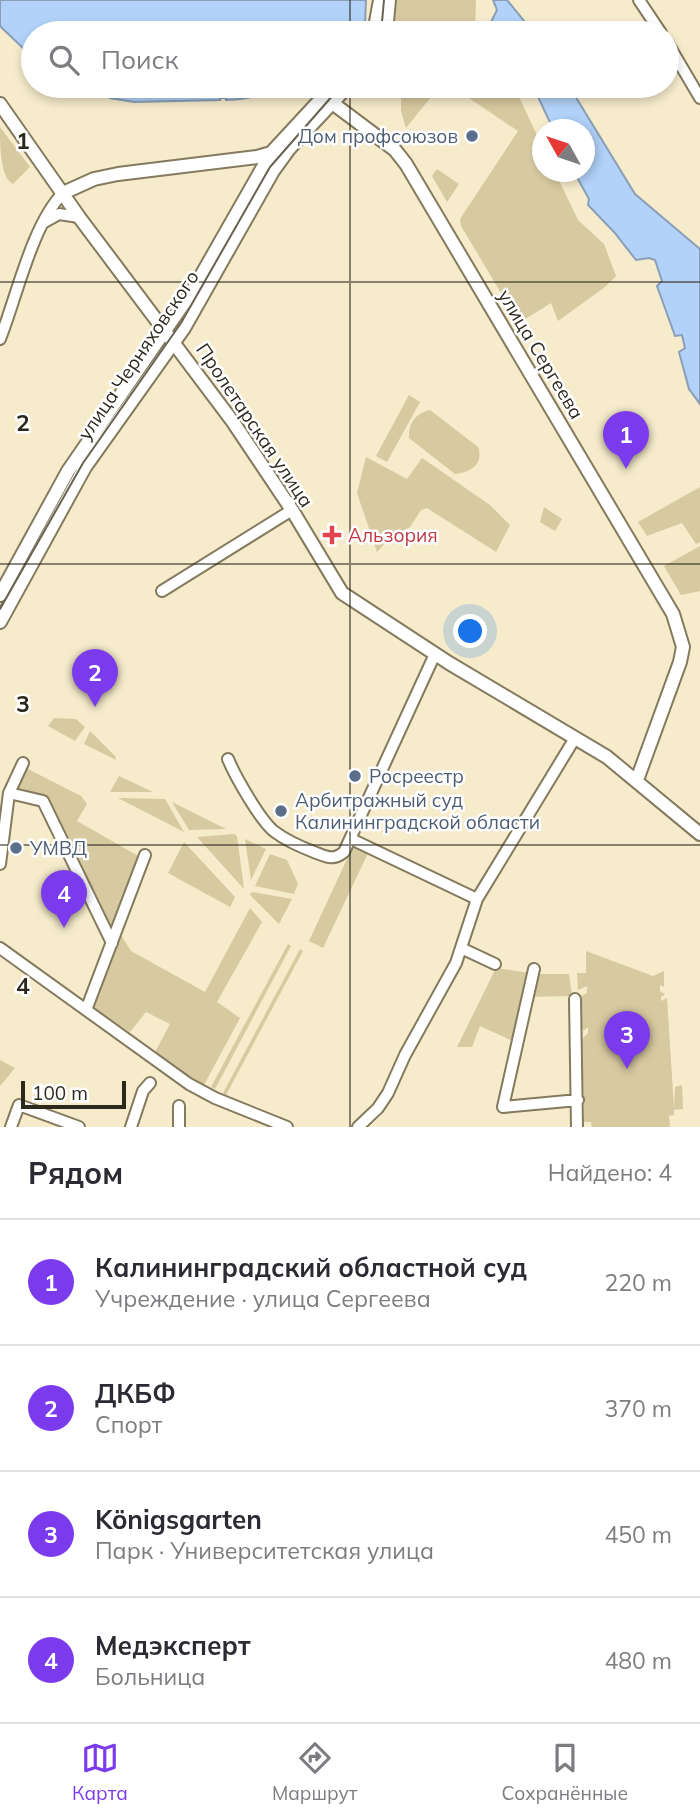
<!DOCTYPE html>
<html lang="ru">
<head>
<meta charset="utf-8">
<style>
  body { margin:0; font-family:Mulish,sans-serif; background:#f7f7f7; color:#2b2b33 }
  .compass { position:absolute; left:532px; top:119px; width:63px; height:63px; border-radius:50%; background:#fff; box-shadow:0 4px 10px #0003; rotate:310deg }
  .scale { position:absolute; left:21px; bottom:18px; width:105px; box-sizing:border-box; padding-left:7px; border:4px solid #2c281c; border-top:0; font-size:19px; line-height:24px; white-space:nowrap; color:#2c281c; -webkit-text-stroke:5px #fff; paint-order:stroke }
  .you { position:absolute; left:471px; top:632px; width:24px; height:24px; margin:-18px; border:5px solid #fff; border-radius:50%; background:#1a73e8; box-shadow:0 0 0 10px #1a73e833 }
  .badge { display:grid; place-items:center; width:46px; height:46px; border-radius:50%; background:#7c3aed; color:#fff; font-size:23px; font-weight:700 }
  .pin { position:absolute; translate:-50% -58px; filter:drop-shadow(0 2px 4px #0008) }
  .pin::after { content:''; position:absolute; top:37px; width:24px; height:21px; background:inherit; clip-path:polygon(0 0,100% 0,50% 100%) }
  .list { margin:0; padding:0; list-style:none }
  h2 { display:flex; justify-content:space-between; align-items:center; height:91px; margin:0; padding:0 28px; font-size:30px }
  h2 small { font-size:23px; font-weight:400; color:#7c7c81 }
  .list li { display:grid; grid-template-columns:46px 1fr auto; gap:21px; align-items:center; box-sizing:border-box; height:126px; padding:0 28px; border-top:2px solid #e1e1e2 }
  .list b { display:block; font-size:26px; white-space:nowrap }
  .list p { margin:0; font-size:23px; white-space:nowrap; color:#7c7c81 }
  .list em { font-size:23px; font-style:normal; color:#7c7c81 }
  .icon { flex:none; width:38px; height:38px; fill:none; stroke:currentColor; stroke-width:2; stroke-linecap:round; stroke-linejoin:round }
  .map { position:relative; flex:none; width:700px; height:1127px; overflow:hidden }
  .search { position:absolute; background:#fff; box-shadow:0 4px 10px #0003; left:21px; right:21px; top:21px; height:77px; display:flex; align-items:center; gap:18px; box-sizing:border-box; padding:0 24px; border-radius:38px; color:#7c7c81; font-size:26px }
  .sheet { height:595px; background:#fff }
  nav { display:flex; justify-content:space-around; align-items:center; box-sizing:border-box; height:98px; border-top:2px solid #e1e1e2; background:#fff; font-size:19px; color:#7c7c81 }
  nav a { display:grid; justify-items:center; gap:4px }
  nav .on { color:#7c3aed }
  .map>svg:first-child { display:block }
  .green { fill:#d7c9a0 }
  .water { fill:#b2d2f9; stroke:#8a9fb7; stroke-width:2 }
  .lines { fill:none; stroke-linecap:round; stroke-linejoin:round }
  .minor-casing { stroke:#847a5d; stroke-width:14 }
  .major-casing { stroke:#847a5d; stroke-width:16 }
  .minor { stroke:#fff; stroke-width:10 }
  .major { stroke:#fff; stroke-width:12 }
  .tram { stroke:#686250; stroke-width:2 }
  .grid { fill:none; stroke:#2c281c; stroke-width:2; stroke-opacity:0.55 }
  .service-dot { fill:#5c6f8a; stroke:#fff; stroke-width:2.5 }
  .health-dot { fill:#e0444e; stroke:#fff; stroke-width:2.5 }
  .labels { text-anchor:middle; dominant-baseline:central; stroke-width:5; stroke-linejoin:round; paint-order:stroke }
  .service-label { font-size:19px; fill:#4e5e75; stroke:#fff; text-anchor:start }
  .street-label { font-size:19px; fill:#2c281c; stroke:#fff }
  .health-label { font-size:19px; fill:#be3a42; stroke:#fff; text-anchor:start }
  .grid-label { font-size:23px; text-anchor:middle; font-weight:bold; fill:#2c281c; stroke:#fff; stroke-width:5; stroke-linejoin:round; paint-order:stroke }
</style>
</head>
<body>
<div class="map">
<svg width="700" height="1127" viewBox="0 0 700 1127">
  <rect width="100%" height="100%" fill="#f6ebcb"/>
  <!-- green -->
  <path class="green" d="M397 0H476L475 29 477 33H394Z
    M401 86H440L406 128 401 111Z
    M451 86H514L542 146V172H555L578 220 604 244 616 276 605 287 558 321 551 303 519 323 461 226 460 219 518 131Z
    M0 127 30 167 13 184C0 178 0 144 0 127Z
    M437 169 459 184 447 202 432 176Z
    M409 395 420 402 387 462 376 456Z
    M430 410 478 447C484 464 471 472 455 474L409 438C408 423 416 413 430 410Z
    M366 457 407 479 422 458 490 505 510 525 496 552 427 508 421 510 410 527 388 540 377 552 357 493Z
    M700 487V542L696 544 682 523 647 536 638 522Z
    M544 507 562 519 555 531 540 522Z
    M700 546V591L681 595 664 566Z
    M54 718 76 719 85 727 75 741 48 726Z
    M90 731 115 756 116 760 84 744Z
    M24 767 81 796 87 804 77 821 140 857 109 936 44 797 15 789Z
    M119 776 153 792H110Z
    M118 798 165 799 184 832Z
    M172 802 226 829 189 830Z
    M234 834 237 836 244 889 197 837Z
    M245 839 266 849 251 880Z
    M184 842 235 897 230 907 168 873Z
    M354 844 369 851 323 948 309 941Z
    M270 854 287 860 298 884 294 894 255 886Z
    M252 892 292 899 279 924 250 895Z
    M250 908 262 922 217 1002 240 1018 204 1085 154 1054 170 1024 146 1012 130 1032 91 1007 119 932 131 951 205 992Z
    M288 944 291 946 215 1089 211 1087Z
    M300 949 303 951 226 1095 223 1093Z
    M586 951 653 976 664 971V987L660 985V991L665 994 661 997V1001L667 998 674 1108 675 1087 682 1085 683 1109 674 1110V1115L669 1116 670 1127H592L591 1122H584L582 1039 588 1033V1027L583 1031 578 998 587 993V986L578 990 577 973H586Z
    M496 968 536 974H569L572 996 525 997 515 1042 480 1026 472 1047H457Z
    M0 1060 15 1068 0 1086Z"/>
  <!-- water -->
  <path class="water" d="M0 0H366L365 24 356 33H33V58L26 56V51L0 26Z
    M493 0H507L534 33H496L490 24 497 10Z
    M106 86H269C256 99 244 99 226 100V98H220V100L134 102 110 98 107 96Z
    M533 86H569L635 194 700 249V404L689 389 679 352 685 348 682 335 675 336 657 286 662 281 655 260 649 258 636 260 614 232 588 205 589 199 574 172H584V130L553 129Z"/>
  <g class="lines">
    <defs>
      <path id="minor" d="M639 0 661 33
        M667 42 700 98
        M43 223 59 214 79 217
        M0 339C17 296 32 225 63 193
        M162 591 292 510
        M228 759C235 776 261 822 275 832 287 841 301 847 314 852 327 857 333 861 344 852L435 654
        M9 793 43 801 112 943
        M351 839 477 899
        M0 864 9 793 23 763
        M0 948 189 1084 215 1098 287 1127
        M461 948 495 964
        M534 969 503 1107 578 1100
        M575 999 577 1127
        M86 1010 145 855
        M11 1127 19 1105 79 1127
        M131 1127 143 1091 150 1083
        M179 1127V1106
        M358 1127 378 1108 388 1093 405 1055 456 963 477 899 575 738"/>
      <path id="major" d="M374 33 380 0
        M386 33 389 0
        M323 96 395 150 406 164 673 614 683 647 680 662 637 780
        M0 104 79 217 233 422 292 510 342 593 449 663 607 757 700 834
        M63 193 94 179 118 174 257 157 271 153
        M0 595 68 471 193 290 271 153 333 86
        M0 622 85 467 184 328 273 171 289 149 348 86"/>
    </defs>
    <!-- minor casing -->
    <use href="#minor" class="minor-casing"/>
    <!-- major casing -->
    <use href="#major" class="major-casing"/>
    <!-- minor -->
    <use href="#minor" class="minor"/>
    <!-- major -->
    <use href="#major" class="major"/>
    <!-- tram -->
    <path class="tram" d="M381 33 384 0
      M0 609 83 463 181 323 270 167 341 86"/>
  </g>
  <!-- grid -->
  <path class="grid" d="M350 0V33M350 86V1127M0 282H700M0 564H700M0 845H700"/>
  <!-- markers -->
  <g class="service-dot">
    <circle cx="472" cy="136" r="7"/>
    <circle cx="355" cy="776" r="7"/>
    <circle cx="281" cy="811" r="7"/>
    <circle cx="16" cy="848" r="7"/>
  </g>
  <path class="health-dot" d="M328.5 524.5h7v7h7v7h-7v7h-7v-7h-7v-7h7z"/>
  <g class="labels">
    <!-- service labels -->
    <g class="service-label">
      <text x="458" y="136" text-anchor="end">Дом профсоюзов</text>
      <text x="369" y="776">Росрeeстр</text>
      <text x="295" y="800">Арбитражный суд<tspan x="295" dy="22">Калининградской области</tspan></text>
      <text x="30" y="848">УМВД</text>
    </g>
    <!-- street labels -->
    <g class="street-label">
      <text transform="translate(541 354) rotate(59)">улица Сергеева</text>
      <text transform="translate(138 355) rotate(-56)">улица Черняховского</text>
      <text transform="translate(255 425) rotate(56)">Пролетарская улица</text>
    </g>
    <!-- health labels -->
    <g class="health-label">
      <text x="348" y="535">Альзория</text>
    </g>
  </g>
  <g class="grid-label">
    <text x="23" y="149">1</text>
    <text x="23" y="431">2</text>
    <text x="23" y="712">3</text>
    <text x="23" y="994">4</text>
  </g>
</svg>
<svg class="compass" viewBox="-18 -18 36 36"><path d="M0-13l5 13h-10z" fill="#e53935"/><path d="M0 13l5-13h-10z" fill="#7c7c81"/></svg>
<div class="scale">100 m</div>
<div class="you"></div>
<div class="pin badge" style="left:626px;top:469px">1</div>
<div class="pin badge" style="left:95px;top:707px">2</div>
<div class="pin badge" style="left:627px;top:1069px">3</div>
<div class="pin badge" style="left:64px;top:928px">4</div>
<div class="search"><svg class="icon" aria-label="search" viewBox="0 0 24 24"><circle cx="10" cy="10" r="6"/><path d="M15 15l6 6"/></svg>Поиск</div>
</div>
<section class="sheet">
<h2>Рядом<small>Найдено: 4</small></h2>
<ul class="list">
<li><span class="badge">1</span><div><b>Калининградский областной суд</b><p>Учреждение · улица Сергеева</p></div><em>220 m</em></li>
<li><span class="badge">2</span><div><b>ДКБФ</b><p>Спорт</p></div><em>370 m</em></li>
<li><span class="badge">3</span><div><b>Königsgarten</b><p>Парк · Университетская улица</p></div><em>450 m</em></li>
<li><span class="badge">4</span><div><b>Медэксперт</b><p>Больница</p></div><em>480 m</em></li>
</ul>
</section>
<nav>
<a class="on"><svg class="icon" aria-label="map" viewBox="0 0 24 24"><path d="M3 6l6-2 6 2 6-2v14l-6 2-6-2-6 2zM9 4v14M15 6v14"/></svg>Карта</a>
<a><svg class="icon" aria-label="directions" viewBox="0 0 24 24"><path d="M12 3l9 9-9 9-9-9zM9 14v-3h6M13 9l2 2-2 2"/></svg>Маршрут</a>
<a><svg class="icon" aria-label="saved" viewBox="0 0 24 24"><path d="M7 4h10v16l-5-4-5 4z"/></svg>Сохранённые</a>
</nav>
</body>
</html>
